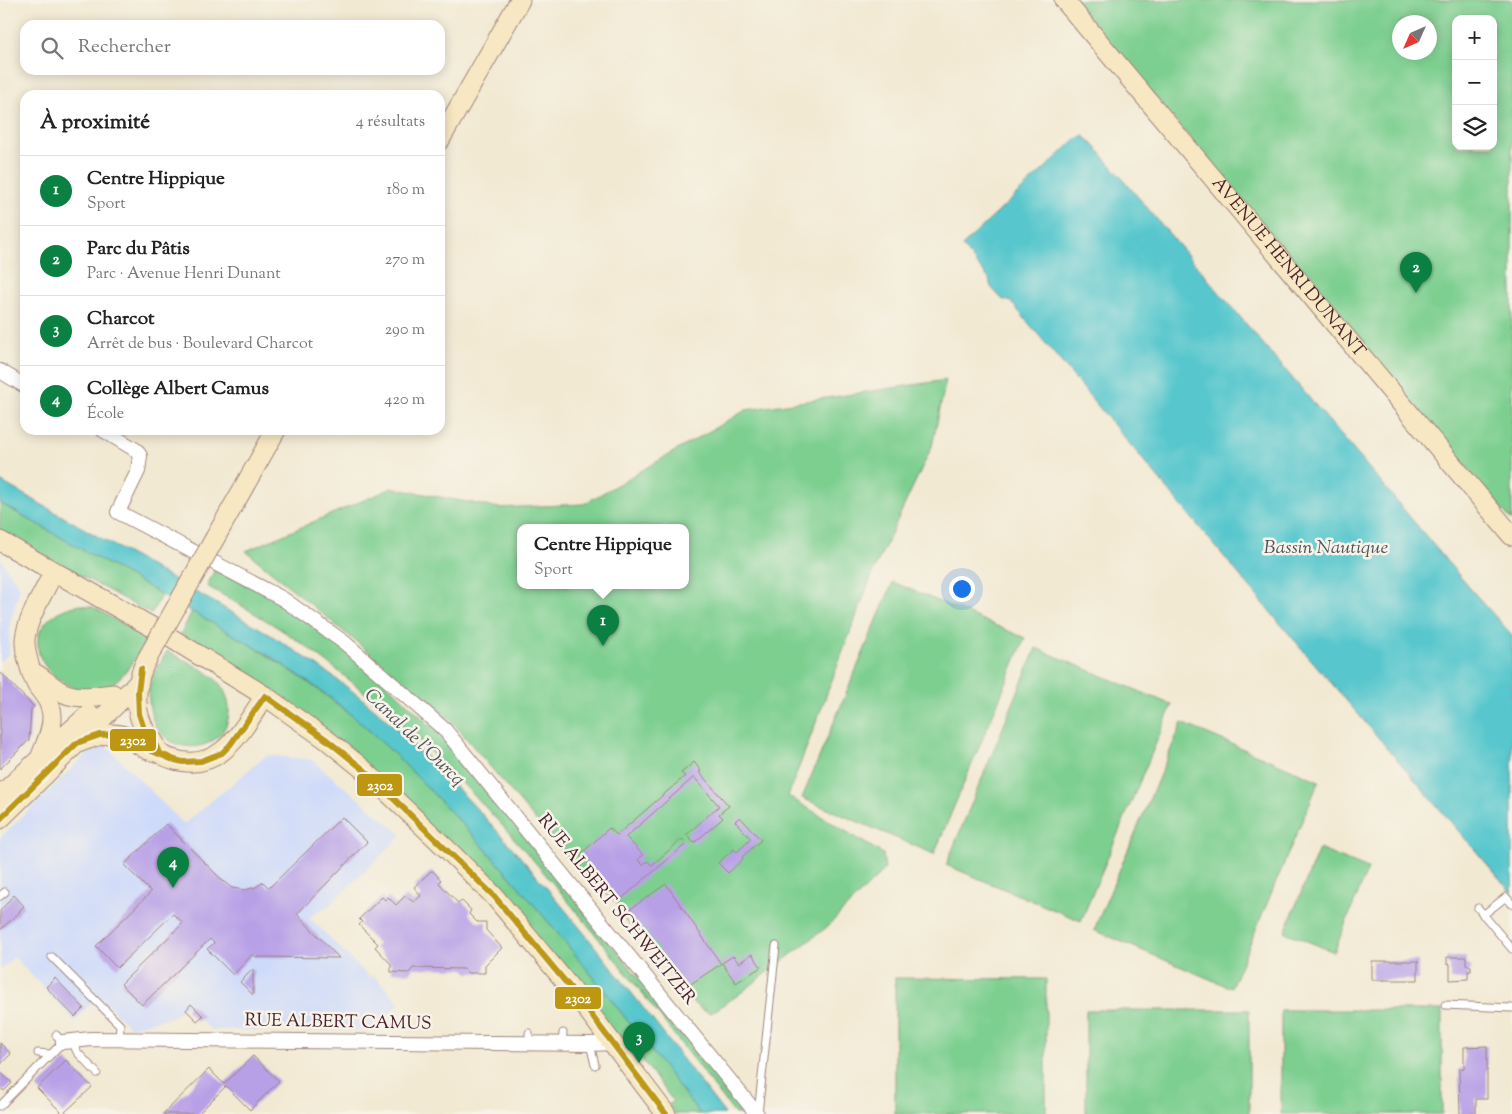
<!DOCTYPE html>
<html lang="fr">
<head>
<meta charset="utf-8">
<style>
  body { margin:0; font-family:"Sorts Mill Goudy",serif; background:#f2f2f2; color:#222 }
  .controls { position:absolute; right:15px; top:15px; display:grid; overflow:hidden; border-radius:10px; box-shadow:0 2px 12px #0003 }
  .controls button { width:45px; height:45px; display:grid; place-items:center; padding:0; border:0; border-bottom:1px solid #e0e0e0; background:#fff; color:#222; font:25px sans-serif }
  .compass { position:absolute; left:1392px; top:15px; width:45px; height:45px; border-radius:50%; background:#fff; box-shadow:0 2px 12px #0003; rotate:225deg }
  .you { position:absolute; left:961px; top:588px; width:18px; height:18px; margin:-12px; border:4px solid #fff; border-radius:50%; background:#1a73e8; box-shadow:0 0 0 8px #1a73e833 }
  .badge { display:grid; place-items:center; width:32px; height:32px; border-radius:50%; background:#0b8043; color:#fff; font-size:16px; font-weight:700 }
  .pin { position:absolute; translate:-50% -41px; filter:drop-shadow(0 1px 2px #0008) }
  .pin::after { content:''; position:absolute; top:26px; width:18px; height:15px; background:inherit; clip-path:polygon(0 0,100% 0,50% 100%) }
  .popup { position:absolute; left:517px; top:524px; width:172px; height:65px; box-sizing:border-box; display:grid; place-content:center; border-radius:10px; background:#fff; filter:drop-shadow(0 1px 4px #0005); font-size:16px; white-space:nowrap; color:#767676 }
  .popup b { font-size:19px; color:#222 }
  .popup::after { content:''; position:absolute; left:50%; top:100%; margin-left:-10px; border:10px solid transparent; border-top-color:#fff }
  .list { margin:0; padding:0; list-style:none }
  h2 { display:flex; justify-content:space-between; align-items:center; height:65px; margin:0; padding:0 20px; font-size:21px }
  h2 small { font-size:16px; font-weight:400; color:#767676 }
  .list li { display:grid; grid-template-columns:32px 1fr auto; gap:15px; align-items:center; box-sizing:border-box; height:70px; padding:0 20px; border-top:1px solid #e0e0e0 }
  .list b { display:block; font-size:19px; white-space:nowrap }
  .list p { margin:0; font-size:16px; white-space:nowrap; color:#767676 }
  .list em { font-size:16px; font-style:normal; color:#767676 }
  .icon { flex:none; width:28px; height:28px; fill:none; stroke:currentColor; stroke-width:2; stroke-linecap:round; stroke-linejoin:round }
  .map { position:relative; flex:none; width:1512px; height:1114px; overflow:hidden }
  .search { position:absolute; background:#fff; box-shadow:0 2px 12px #0003; left:20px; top:20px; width:425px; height:55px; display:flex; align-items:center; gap:12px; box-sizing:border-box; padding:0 18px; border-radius:15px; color:#767676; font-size:19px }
  .panel { position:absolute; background:#fff; box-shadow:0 2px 12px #0003; left:20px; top:90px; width:425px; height:345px; border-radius:15px }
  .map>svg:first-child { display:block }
  .built { fill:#cedafa }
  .green { fill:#7dcf90; stroke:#64775e; fill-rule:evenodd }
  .water { fill:#59c7cd; stroke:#52737c }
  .building { fill:#b8a0e7 }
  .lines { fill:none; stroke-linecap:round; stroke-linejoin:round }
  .lane-casing { stroke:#9e847e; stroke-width:9 }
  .street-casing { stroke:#9e847e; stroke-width:16 }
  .secondary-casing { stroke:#9e847e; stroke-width:21 }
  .lane { stroke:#fff; stroke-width:7 }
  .street { stroke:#fff; stroke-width:14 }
  .secondary { stroke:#f7e8c3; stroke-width:19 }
  .secondary-bridge-casing { stroke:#9e847e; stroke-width:21; stroke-linecap:butt }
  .secondary-bridge { stroke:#f7e8c3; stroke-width:19 }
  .bus-1-casing { stroke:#f7f3e8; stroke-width:10 }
  .bus-1 { stroke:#bd9712; stroke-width:6 }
  .labels { text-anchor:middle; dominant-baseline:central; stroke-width:5; stroke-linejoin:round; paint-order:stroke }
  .street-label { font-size:18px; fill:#4a1f2b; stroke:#f7f3e8 }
  .water-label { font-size:19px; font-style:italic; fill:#4e515c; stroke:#f7f3e8 }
  .line-badge { stroke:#f7f3e8; stroke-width:2 }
  .badge-label { font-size:14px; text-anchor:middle; font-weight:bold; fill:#fff }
</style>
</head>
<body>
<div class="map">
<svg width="1512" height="1114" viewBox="0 0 1512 1114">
  <rect width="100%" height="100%" fill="#f7f3e8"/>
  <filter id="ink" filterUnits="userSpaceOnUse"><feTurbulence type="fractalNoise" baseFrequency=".02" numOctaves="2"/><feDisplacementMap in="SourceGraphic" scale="10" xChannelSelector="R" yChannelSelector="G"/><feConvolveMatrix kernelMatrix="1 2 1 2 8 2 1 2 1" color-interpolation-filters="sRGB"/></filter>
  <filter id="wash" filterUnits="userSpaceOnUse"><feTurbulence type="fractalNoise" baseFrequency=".0096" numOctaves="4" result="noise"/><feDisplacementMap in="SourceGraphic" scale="20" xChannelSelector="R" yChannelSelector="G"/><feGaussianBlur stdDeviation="1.12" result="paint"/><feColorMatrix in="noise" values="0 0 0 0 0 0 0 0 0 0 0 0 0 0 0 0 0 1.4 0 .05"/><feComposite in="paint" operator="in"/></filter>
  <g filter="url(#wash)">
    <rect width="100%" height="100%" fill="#f2e9d2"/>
    <!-- built -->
    <path class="built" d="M0 558 20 588 10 623 9 653 0 662Z
      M105 745 184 824 267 755 312 760 402 835 330 905 309 917 370 978 373 975 400 1003 380 1023V1031L211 1030 185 1006 173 1017 130 1027 98 996 75 1021 14 957 1 969 0 968V838L89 752Z"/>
    <!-- green -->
    <path class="green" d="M1074 0H1512V521ZM1456 19H1493V146H1456ZM1400 22H1430V52H1400Z
      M946 380 932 446 873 572 788 796 883 854 885 869 827 927 738 995 711 1013 701 1009 691 1001 623 909 570 861 450 719 246 551 392 488 499 508 584 504 746 410ZM520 527H686V585H520Z
      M0 503 162 594 151 614 0 531Z
      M216 567 287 606 373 670 450 745 749 1114H735C605 945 479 772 304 645 273 623 240 605 207 586Z
      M893 582 1025 638 934 854 802 798Z
      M80 605 93 607 147 638C135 659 123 682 99 691 88 695 80 691 70 686 24 664 27 614 80 605Z
      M192 611C252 644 310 680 362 724 393 751 422 781 450 811 494 857 536 904 575 953 618 1006 658 1060 700 1114H675L668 1105 673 1101 638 1054 633 1057 472 863 181 634Z
      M1036 648 1172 705 1081 921 946 865Z
      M167 651C181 659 203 668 214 678 223 685 228 697 229 708 231 756 158 763 150 708 148 699 148 690 151 681 154 671 162 660 167 651Z
      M1182 723 1319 781 1231 988 1094 930Z
      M1319 849 1368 869 1334 952 1285 932Z
      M895 978 1046 979V1114H895Z
      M1086 1010H1249V1114H1086Z
      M1281 1010H1442V1114H1281Z"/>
    <!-- water -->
    <path class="water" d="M1084 136 1092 143 1362 460 1467 585 1512 635V893L1278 621 1011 302 1002 299 991 287 989 279 962 246 1076 139Z
      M0 481 261 629C301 654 342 681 378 712 512 831 616 973 725 1114H700C621 1012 543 909 454 815 424 784 395 753 363 725 333 698 299 675 265 653L0 503Z"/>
    <g id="blocks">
      <!-- building -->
      <path class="building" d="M0 672 34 707 31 709 29 740 0 769Z
        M694 762 701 771 699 772 729 806 719 814 723 818 694 843 686 835 719 806 694 777 626 837 643 855 638 860 643 865 647 861 652 865 682 839 686 844 620 900 580 855 609 828 617 835 685 776 681 773Z
        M342 817 367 842 297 914 339 958 256 957 253 954 233 975 207 949 214 943 210 939 142 1005 121 984 183 923 173 914 117 968 96 946 151 892 124 865 166 824 224 882 232 888 245 890 256 887 263 882 269 888Z
        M740 817 761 840 742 857 743 859 728 873 718 863 734 849 737 852 751 839 735 821Z
        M431 871H433L441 880 439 883 458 903 462 901 471 910 469 914 477 922H486V930L502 948 485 965V973H468L464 969 413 968 409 973 391 972V964L375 947 378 944 359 925 362 922 359 919 382 897 385 900 388 897 396 905 405 896 414 902 421 896 414 887Z
        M666 884 721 964 686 987 644 929 640 931 626 912Z
        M14 895 24 906 19 911 20 912 0 930V911Z
        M752 954 761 967 736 983 722 963 733 956 739 963Z
        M1447 957H1466V964L1471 966V971H1468V979L1450 980V964L1447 965Z
        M1372 961H1418V980H1372Z
        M253 969V995L240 982Z
        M55 978 84 1008 75 1017 46 987Z
        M191 1004 203 1016 197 1021 186 1010Z
        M0 1043 11 1054 0 1065Z
        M1487 1046V1099H1476V1114H1460L1459 1069 1464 1068V1047Z
        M253 1056 279 1081 250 1110 226 1086 198 1114H163L209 1069 224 1084Z
        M66 1060 92 1087 63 1114 37 1088Z
        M0 1072 12 1083 4 1091 0 1088Z"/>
    </g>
  </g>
  <g filter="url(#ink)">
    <use href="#blocks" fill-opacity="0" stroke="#9e847e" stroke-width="1"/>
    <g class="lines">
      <defs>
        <path id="lane" d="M0 896 5 892
          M1478 908 1512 949
          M1483 915 1506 897 1512 904
          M52 957 120 1025 119 1040
          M1445 1005 1512 1008
          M529 1033V1043
          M72 1041 77 1052 97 1073
          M562 1044 563 1033
          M590 1044 595 1065
          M38 1053 50 1054
          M0 1106 63 1042 56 1035
          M758 1114 776 946"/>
        <path id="street" d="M0 371 25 386
          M103 430 136 450 140 456 138 471 118 512 283 599 345 643 445 730 757 1114
          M63 1042 91 1039 590 1044 613 1043"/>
        <g id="secondary">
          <path id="s1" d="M1064 0 1512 536"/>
          <path d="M440 140 520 0"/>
          <path d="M215 538 276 430"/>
          <path d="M0 541 166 635 265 696 327 740 363 769 450 852 494 896 573 991 666 1114"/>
          <path d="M147 659C136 679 133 705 143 726 145 733 150 736 154 742 156 745 157 749 159 753"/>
          <path d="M36 674C44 679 50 685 58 690 75 701 95 696 113 694"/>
          <path d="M77 743C88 740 98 734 110 734 129 733 133 743 148 750 151 751 155 751 159 753 163 755 168 758 172 759 221 775 242 729 265 696"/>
          <path d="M41 756C46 742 53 729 52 715 51 703 45 696 38 687 32 678 24 650 25 639 27 618 45 591 54 571"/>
          <path d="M0 796C29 768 59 741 89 714"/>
          <path d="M0 819 139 682"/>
        </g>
      </defs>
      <!-- lane casing -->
      <use href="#lane" class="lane-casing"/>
      <!-- street casing -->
      <use href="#street" class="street-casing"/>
      <!-- secondary casing -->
      <use href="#secondary" class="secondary-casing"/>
      <!-- lane -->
      <use href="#lane" class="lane"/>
      <!-- street -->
      <use href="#street" class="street"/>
      <!-- secondary -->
      <use href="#secondary" class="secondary"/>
      <defs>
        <path id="secondary-bridge" d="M147 659 215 538"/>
      </defs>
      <!-- secondary-bridge casing -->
      <use href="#secondary-bridge" class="secondary-bridge-casing"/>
      <!-- secondary-bridge -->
      <use href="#secondary-bridge" class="secondary-bridge"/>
      <defs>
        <path id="bus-1" d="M141 669 138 692 139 714 144 729 154 741 159 753 175 760
          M265 696 327 740 363 769 494 896 573 991 666 1114
          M0 819 77 743 100 735 115 734 126 736 147 749 171 759 183 762 201 761 222 753 230 745 265 696"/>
      </defs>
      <!-- bus-1 casing -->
      <use href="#bus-1" class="bus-1-casing"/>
      <!-- bus-1 -->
      <use href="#bus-1" class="bus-1"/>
    </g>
  </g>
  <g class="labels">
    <!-- street labels -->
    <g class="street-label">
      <text stroke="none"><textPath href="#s1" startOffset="349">AVENUE HENRI DUNANT</textPath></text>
      <text transform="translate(616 910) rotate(51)">RUE ALBERT SCHWEITZER</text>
      <text transform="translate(338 1023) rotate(1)">RUE ALBERT CAMUS</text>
    </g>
    <!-- water labels -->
    <g class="water-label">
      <text x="1326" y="548">Bassin Nautique</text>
      <text transform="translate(414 738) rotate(44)">Canal de l'Ourcq</text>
    </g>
  </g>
  <g class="line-badge">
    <rect x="109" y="728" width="48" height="24" rx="5" fill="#bd9712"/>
    <rect x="356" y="773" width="47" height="24" rx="5" fill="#bd9712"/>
    <rect x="554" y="986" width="48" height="24" rx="5" fill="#bd9712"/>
  </g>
  <g class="badge-label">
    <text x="133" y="745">2302</text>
    <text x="380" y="790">2302</text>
    <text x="578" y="1003">2302</text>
  </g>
</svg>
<div class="controls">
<button>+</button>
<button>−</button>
<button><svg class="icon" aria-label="layers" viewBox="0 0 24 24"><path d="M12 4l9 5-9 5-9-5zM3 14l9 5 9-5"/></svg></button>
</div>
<svg class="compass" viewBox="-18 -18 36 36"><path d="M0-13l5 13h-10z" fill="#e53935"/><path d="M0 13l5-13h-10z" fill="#767676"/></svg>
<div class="you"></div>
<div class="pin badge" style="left:603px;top:646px">1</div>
<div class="popup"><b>Centre Hippique</b>Sport</div>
<div class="pin badge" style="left:1416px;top:293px">2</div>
<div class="pin badge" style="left:639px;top:1063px">3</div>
<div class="pin badge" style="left:173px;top:888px">4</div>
<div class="search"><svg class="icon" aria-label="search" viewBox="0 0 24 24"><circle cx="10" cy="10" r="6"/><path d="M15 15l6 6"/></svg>Rechercher</div>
<section class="panel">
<h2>À proximité<small>4 résultats</small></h2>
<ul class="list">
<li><span class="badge">1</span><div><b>Centre Hippique</b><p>Sport</p></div><em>180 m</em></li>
<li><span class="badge">2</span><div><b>Parc du Pâtis</b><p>Parc · Avenue Henri Dunant</p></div><em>270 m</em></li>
<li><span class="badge">3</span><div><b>Charcot</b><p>Arrêt de bus · Boulevard Charcot</p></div><em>290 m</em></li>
<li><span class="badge">4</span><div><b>Collège Albert Camus</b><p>École</p></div><em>420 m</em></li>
</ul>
</section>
</div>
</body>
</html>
